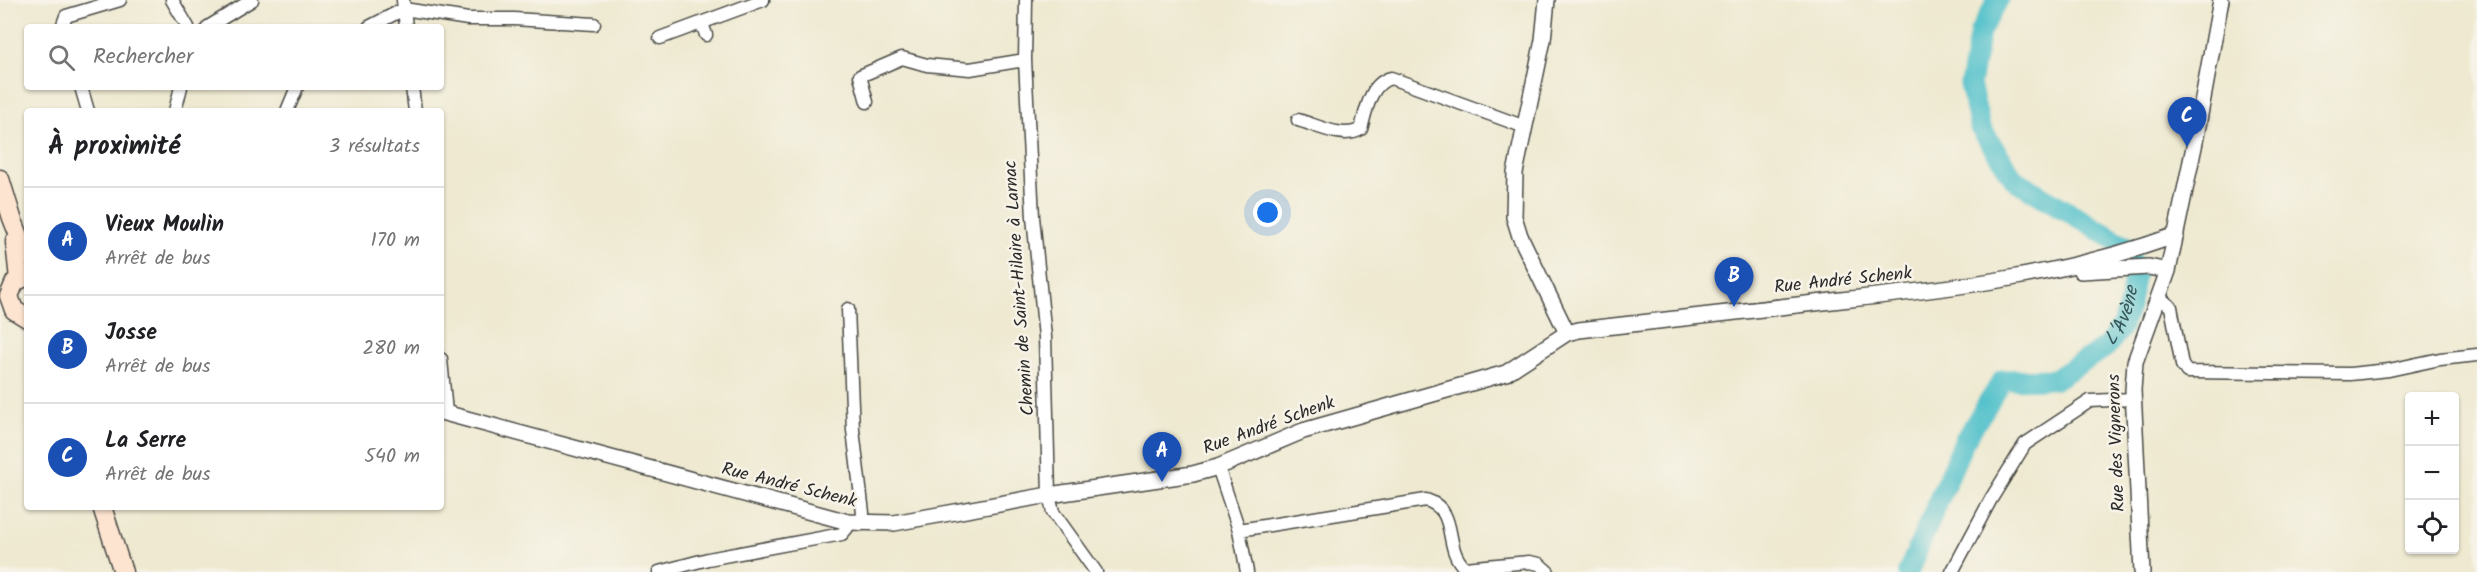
<!DOCTYPE html>
<html lang="fr">
<head>
<meta charset="utf-8">
<style>
  body { margin:0; font-family:Kalam,sans-serif; background:#f6f6f6; color:#202124 }
  .controls { position:absolute; right:18px; bottom:18px; display:grid; overflow:hidden; border-radius:6px; box-shadow:0 2px 4px #0004 }
  .controls button { width:54px; height:54px; display:grid; place-items:center; padding:0; border:0; border-bottom:2px solid #e0e0e0; background:#fff; color:#202124; font:30px sans-serif }
  .you { position:absolute; left:1268px; top:213px; width:21px; height:21px; margin:-15px; border:4px solid #fff; border-radius:50%; background:#1a73e8; box-shadow:0 0 0 9px #1a73e833 }
  .badge { display:grid; place-items:center; width:39px; height:39px; border-radius:50%; background:#2563eb; color:#fff; font-size:20px; font-weight:700 }
  .pin { position:absolute; translate:-50% -50px; filter:drop-shadow(0 2px 3px #0008) }
  .pin::after { content:''; position:absolute; top:32px; width:21px; height:18px; background:inherit; clip-path:polygon(0 0,100% 0,50% 100%) }
  .list { margin:0; padding:0; list-style:none }
  h2 { display:flex; justify-content:space-between; align-items:center; height:78px; margin:0; padding:0 24px; font-size:26px }
  h2 small { font-size:20px; font-weight:400; color:#757577 }
  .list li { display:grid; grid-template-columns:39px 1fr auto; gap:18px; align-items:center; box-sizing:border-box; height:108px; padding:0 24px; border-top:2px solid #e0e0e0 }
  .list b { display:block; font-size:22px; white-space:nowrap }
  .list p { margin:0; font-size:20px; white-space:nowrap; color:#757577 }
  .list em { font-size:20px; font-style:normal; color:#757577 }
  .icon { flex:none; width:33px; height:33px; fill:none; stroke:currentColor; stroke-width:2; stroke-linecap:round; stroke-linejoin:round }
  .map { position:relative; flex:none; width:2477px; height:572px; overflow:hidden }
  .search { position:absolute; background:#fff; box-shadow:0 2px 4px #0004; left:24px; top:24px; width:420px; height:66px; display:flex; align-items:center; gap:15px; box-sizing:border-box; padding:0 21px; border-radius:6px; color:#757577; font-size:22px }
  .panel { position:absolute; background:#fff; box-shadow:0 2px 4px #0004; left:24px; top:108px; width:420px; height:402px; border-radius:6px }
  .map>svg:first-child { display:block }
  .lines { fill:none; stroke-linecap:round; stroke-linejoin:round }
  .river { stroke:#53c1cb; stroke-width:21 }
  .minor-casing { stroke:#484844; stroke-width:15 }
  .tertiary-casing { stroke:#484844; stroke-width:18 }
  .secondary-casing { stroke:#484844; stroke-width:21 }
  .minor { stroke:#fff; stroke-width:12 }
  .tertiary { stroke:#fff; stroke-width:15 }
  .secondary { stroke:#fde4d0; stroke-width:18 }
  .labels { text-anchor:middle; dominant-baseline:central; stroke-width:5; stroke-linejoin:round; paint-order:stroke }
  .street-label { font-size:18px; fill:#2b2b2b; stroke:#f7f3e8 }
  .water-label { font-size:20px; font-style:italic; fill:#37585b; stroke:#f7f3e8 }
</style>
</head>
<body>
<div class="map">
<svg width="2477" height="572" viewBox="0 0 2477 572">
  <rect width="100%" height="100%" fill="#f7f3e8"/>
  <filter id="ink" filterUnits="userSpaceOnUse"><feTurbulence type="fractalNoise" baseFrequency=".0167" numOctaves="2"/><feDisplacementMap in="SourceGraphic" scale="12" xChannelSelector="R" yChannelSelector="G"/><feConvolveMatrix kernelMatrix="1 2 1 2 8 2 1 2 1" color-interpolation-filters="sRGB"/></filter>
  <filter id="wash" filterUnits="userSpaceOnUse"><feTurbulence type="fractalNoise" baseFrequency=".008" numOctaves="4" result="noise"/><feDisplacementMap in="SourceGraphic" scale="24" xChannelSelector="R" yChannelSelector="G"/><feGaussianBlur stdDeviation="1.35" result="paint"/><feColorMatrix in="noise" values="0 0 0 0 0 0 0 0 0 0 0 0 0 0 0 0 0 1.4 0 .05"/><feComposite in="paint" operator="in"/></filter>
  <g filter="url(#wash)">
    <rect width="100%" height="100%" fill="#eee9d0"/>
    <g class="lines">
      <!-- river -->
      <path class="river" id="s1" d="M1908 572 1964 441 2003 380 2055 379 2106 347 2121 328 2130 304 2135 272 2125 246 2015 180 1980 127 1970 84 1980 32 1998 0"/>
    </g>
  </g>
  <g filter="url(#ink)">
    <g class="lines">
      <defs>
        <path id="minor" d="M172 0 188 27
          M403 0 406 27
          M1026 0 1025 60 1033 217 1045 337 1049 495 1053 512 1096 572
          M404 9 468 19H514L594 24
          M702 23 706 35
          M62 27 66 16 120 0
          M208 27 252 0
          M369 27 404 9
          M660 38 763 0
          M81 87 88 111
          M412 87 415 111
          M867 102 860 76 902 58 927 65 970 69 1025 60
          M175 111 181 87
          M287 111 297 87
          M1298 120C1316 125 1344 140 1361 129 1366 111 1370 83 1391 78L1525 127
          M2159 297 2171 307 2182 365 2187 372 2350 374 2389 370 2440 359 2477 355
          M848 309 853 430 863 513 861 524
          M441 359 446 413
          M1218 467 1239 530 1247 572
          M1239 530 1426 500C1460 511 1442 547 1465 568L1529 562 1539 564 1548 572
          M659 572 708 559 842 534 847 528 848 522
          M1952 572 1991 499 2025 444 2090 401 2133 399"/>
        <path id="tertiary" d="M1547 0 1543 40 1515 173 1514 217 1520 236 1567 333
          M2081 271 2149 267 2168 271
          M441 412 848 522 894 523 1049 495 1193 474 1218 467 1303 431 1506 373 1567 333 1579 330C1666 320 1754 310 1841 300 1955 288 2068 275 2176 235
          M2142 572 2133 390 2135 362 2168 271 2195 142 2221 0"/>
        <path id="secondary" d="M0 179 12 218 27 256
          M15 242 19 279
          M27 276 15 282 9 296 14 310 27 318
          M102 507 123 572"/>
      </defs>
      <!-- minor casing -->
      <use href="#minor" class="minor-casing"/>
      <!-- tertiary casing -->
      <use href="#tertiary" class="tertiary-casing"/>
      <!-- secondary casing -->
      <use href="#secondary" class="secondary-casing"/>
      <!-- minor -->
      <use href="#minor" class="minor"/>
      <!-- tertiary -->
      <use href="#tertiary" class="tertiary"/>
      <!-- secondary -->
      <use href="#secondary" class="secondary"/>
    </g>
  </g>
  <g class="labels">
    <!-- street labels -->
    <g class="street-label">
      <text transform="translate(1843 281) rotate(-6)">Rue André Schenk</text>
      <text transform="translate(1020 288) rotate(-94)">Chemin de Saint-Hilaire à Larnac</text>
      <text transform="translate(1269 426) rotate(-20)">Rue André Schenk</text>
      <text transform="translate(2117 443) rotate(-92)">Rue des Vignerons</text>
      <text transform="translate(789 486) rotate(14)">Rue André Schenk</text>
    </g>
    <!-- water labels -->
    <g class="water-label">
      <text stroke="none"><textPath href="#s1" startOffset="363">L'Avène</textPath></text>
    </g>
  </g>
</svg>
<div class="controls">
<button>+</button>
<button>−</button>
<button><svg class="icon" aria-label="locate" viewBox="0 0 24 24"><circle cx="12" cy="12" r="6"/><path d="M12 2v4M12 18v4M2 12h4M18 12h4"/></svg></button>
</div>
<div class="you"></div>
<div class="pin badge" style="left:1162px;top:482px;background:#1a4fb4">A</div>
<div class="pin badge" style="left:1734px;top:307px;background:#1a4fb4">B</div>
<div class="pin badge" style="left:2187px;top:147px;background:#1a4fb4">C</div>
<div class="search"><svg class="icon" aria-label="search" viewBox="0 0 24 24"><circle cx="10" cy="10" r="6"/><path d="M15 15l6 6"/></svg>Rechercher</div>
<section class="panel">
<h2>À proximité<small>3 résultats</small></h2>
<ul class="list">
<li><span class="badge" style="background:#1a4fb4">A</span><div><b>Vieux Moulin</b><p>Arrêt de bus</p></div><em>170 m</em></li>
<li><span class="badge" style="background:#1a4fb4">B</span><div><b>Josse</b><p>Arrêt de bus</p></div><em>280 m</em></li>
<li><span class="badge" style="background:#1a4fb4">C</span><div><b>La Serre</b><p>Arrêt de bus</p></div><em>540 m</em></li>
</ul>
</section>
</div>
</body>
</html>
